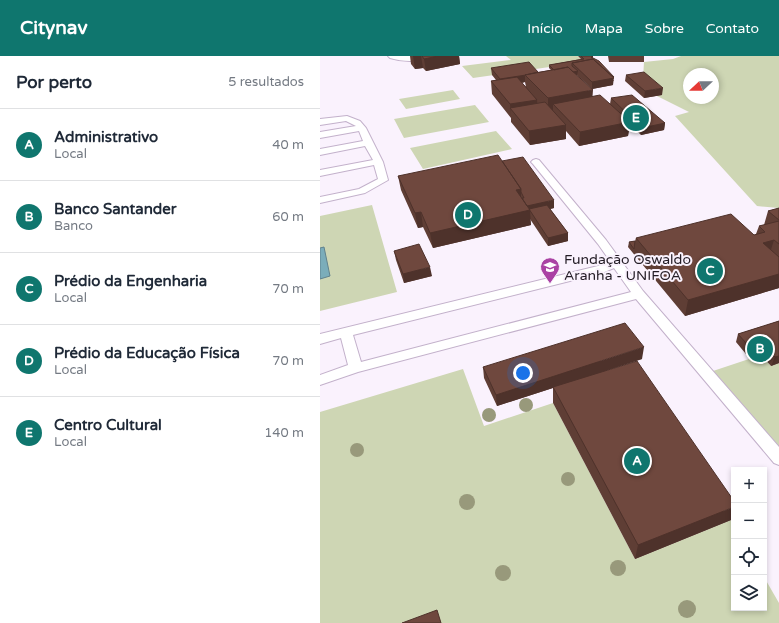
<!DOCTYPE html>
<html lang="pt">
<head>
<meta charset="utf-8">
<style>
  body { margin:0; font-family:"Varela Round",sans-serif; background:#f6f6f7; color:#1f2937 }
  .controls { position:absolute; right:12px; bottom:12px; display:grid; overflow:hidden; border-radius:0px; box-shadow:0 2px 6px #0003 }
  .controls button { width:36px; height:36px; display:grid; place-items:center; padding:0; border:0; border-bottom:1px solid #e0e1e3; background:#fff; color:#1f2937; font:20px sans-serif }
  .compass { position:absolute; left:363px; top:12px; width:36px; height:36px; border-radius:50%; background:#fff; box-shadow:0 2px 6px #0003; rotate:248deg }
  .you { position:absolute; left:203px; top:317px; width:14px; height:14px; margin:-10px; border:3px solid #fff; border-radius:50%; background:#1a73e8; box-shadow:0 0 0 6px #1a73e833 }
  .badge { display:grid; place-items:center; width:26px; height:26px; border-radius:50%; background:#0f766e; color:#fff; font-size:13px; font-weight:700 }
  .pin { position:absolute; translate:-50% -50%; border:2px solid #fff; box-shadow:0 1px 4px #0006 }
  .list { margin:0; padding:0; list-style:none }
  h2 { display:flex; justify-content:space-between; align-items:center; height:52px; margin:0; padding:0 16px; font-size:17px }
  h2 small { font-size:13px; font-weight:400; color:#747a83 }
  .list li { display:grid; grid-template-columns:26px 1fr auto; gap:12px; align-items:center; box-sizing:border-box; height:72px; padding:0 16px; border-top:1px solid #e0e1e3 }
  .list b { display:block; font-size:15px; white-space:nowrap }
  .list p { margin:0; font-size:13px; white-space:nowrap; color:#747a83 }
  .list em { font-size:13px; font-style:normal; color:#747a83 }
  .icon { flex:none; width:22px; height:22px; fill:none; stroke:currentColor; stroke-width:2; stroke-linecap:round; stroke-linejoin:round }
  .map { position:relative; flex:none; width:459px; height:567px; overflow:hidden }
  header { display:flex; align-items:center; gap:24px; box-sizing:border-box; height:56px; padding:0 20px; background:#0f766e; color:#fff }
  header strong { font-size:19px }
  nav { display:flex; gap:22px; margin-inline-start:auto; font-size:14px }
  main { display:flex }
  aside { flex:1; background:#fff }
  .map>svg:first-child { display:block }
  .green { fill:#ced6b4; fill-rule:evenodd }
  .water { fill:#7badba; stroke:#61828d }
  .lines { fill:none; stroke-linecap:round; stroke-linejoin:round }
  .service-casing { stroke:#c3b1cb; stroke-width:2 }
  .minor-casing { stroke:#c3b1cb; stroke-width:2 }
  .service { fill:#fff; fill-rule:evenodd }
  .minor { fill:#fff; fill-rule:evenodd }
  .tree { fill:#98997b }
  .wall { fill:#5f3e35; fill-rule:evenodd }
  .shaded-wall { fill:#4e322b }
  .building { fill:#6f483e; stroke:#4e322b }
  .labels { text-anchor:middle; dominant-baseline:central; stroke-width:4; stroke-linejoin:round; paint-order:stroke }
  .poi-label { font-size:14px; fill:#231c25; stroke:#faf2fd; text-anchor:start }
</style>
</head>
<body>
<header>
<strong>Citynav</strong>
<nav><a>Início</a><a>Mapa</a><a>Sobre</a><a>Contato</a></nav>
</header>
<main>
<aside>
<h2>Por perto<small>5 resultados</small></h2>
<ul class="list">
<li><span class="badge">A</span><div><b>Administrativo</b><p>Local</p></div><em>40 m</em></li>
<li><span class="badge">B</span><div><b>Banco Santander</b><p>Banco</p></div><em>60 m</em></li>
<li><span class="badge">C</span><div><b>Prédio da Engenharia</b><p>Local</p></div><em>70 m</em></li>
<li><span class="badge">D</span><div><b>Prédio da Educação Física</b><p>Local</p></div><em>70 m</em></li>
<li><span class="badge">E</span><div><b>Centro Cultural</b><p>Local</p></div><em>140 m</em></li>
</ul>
</aside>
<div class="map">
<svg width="459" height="567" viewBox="0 0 459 567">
  <rect width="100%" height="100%" fill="#faf2fd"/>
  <!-- green -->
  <path class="green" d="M186 0H258L264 6 153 22 142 10 191 4Z
    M361 0H459V152L437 150 355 60 369 56 337 40 342 39 323 23 324 6 353 3ZM369 18H393V42H369Z
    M133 34 140 43 86 53 79 43Z
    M155 49 169 66 84 82 74 63Z
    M176 75 192 93 103 113 90 92Z
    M52 149 77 236 0 255V160Z
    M441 299 451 310 459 307V395L393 315Z
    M143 313 164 370 233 347 315 503 411 464 414 470V552H444V521L459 547V567H0V356Z"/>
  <!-- water -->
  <path class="water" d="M4 191 10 220 0 223V192Z"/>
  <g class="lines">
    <defs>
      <path id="service" d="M27 60 40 65 46 72 63 106 68 124 45 137 0 147V141L39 133 58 123 54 109 0 120V114L53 104 45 90 0 99V93L43 85 39 75 0 82V76L36 70 26 65 0 69V63Z
        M216 103 219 104 286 184 323 235 459 391V409L454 407 316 243 38 316 0 329V319L28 309 21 282 0 288V278L278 210 290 205 278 188 213 108 211 106 213 104ZM294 212 311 236 41 306 33 279 282 217Z"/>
      <path id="minor" d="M68 0H112L110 2C97 6 83 6 70 2Z"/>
    </defs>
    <!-- service casing -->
    <use href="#service" class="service-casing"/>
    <!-- minor casing -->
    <use href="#minor" class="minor-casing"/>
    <!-- service -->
    <use href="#service" class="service"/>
    <!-- minor -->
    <use href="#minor" class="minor"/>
  </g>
  <!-- trees -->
  <g class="tree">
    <circle cx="206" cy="349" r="7"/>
    <circle cx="169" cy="359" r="7"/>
    <circle cx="37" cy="394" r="7"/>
    <circle cx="248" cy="423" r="7"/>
    <circle cx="147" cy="446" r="8"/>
    <circle cx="298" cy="512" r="8"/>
    <circle cx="183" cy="517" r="8"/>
    <circle cx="367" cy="553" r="9"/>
  </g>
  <!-- wall -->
  <path class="wall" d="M90 0H139L140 8 106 15 103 12 95 13 91 8Z
    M258 0H272L273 2 294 25H293V29L272 33 257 19H256L272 40 290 48 291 42 345 67 344 74 321 79 310 68 308 80 259 90 246 75V83L210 89 191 66V62L172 38 171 25 176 24 172 19 171 12 218 16 231 14 229 12V9L261 3ZM205 26 206 31 202 27Z
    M288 0H324V6H289Z
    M306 19 342 39 324 42 305 25Z
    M182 105 234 152 230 153 248 177V185L228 190 210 163 211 169 113 192 103 171 98 172 81 134 78 120Z
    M459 152V232L365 260 308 191 309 186 315 185 316 182 434 179 436 178 439 170 444 169 448 155Z
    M74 195 112 220 84 227 76 204Z
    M459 265V307L451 310 441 299 430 303 416 286 418 278Z
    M322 303 287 314 411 464 315 503 233 347V332L177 350 164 322 163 311Z"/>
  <!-- shaded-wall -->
  <path class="shaded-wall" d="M93 0H101L103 12 95 13Z
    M118 0H139L140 8 106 15 104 3Z
    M258 15 257 19 238 22V18Z
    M205 19V26L181 30 180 23Z
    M294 21 293 29 272 33V26Z
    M343 32 342 39 324 42 325 35Z
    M273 34 272 47 233 48V55L228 56V42Z
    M217 44 218 57 190 52 191 62 190 48Z
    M310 66 308 80 259 90 260 76Z
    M345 67 344 74 321 79 322 72Z
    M246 69V83L210 89 209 75Z
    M201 133V148L196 134Z
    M234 144V152L212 157 210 155 211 169 113 192 110 177 206 150Z
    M101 156 103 171 98 172 95 157Z
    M248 177V185L228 190V182Z
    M454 184 449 200 443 187Z
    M110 211 112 220 84 227 83 218Z
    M459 218V232L365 260 368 244Z
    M324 291 322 303 177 350 176 339Z
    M444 291 441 299 430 303 433 295Z
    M459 300V307L451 310 455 301Z
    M414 451V456L411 464 315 503 318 489Z"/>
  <!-- building -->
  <path class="building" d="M102 0H118L104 3Z
    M261 0H272L273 1H271L279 5 294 21H293L273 3 252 7V10L258 15 253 16 248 11 234 14 229 9 264 3Z
    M273 3 294 22 272 26 252 7Z
    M209 6 218 16 205 19H206L180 23 171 12Z
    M248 11 273 34 228 42 205 19Z
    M324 16 343 32 325 35 306 19Z
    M197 21 217 44 190 48 171 25Z
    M280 39 310 66 260 76 233 48Z
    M312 39 345 67 322 72 291 42Z
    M225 46 246 69 209 75 190 52Z
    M178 99 201 133 196 134 210 154 110 177 101 156 95 157 78 120Z
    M203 101 234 144 207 150 202 142H204L201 136V133L182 105Z
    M227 149 248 177 228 182 209 153Z
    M459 152V164L448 155Z
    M411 158 434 179 445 176 439 170 459 165V188L454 184 443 187 459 201V218L368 244 316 182Z
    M315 185 314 193 309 186Z
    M99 188 110 211 83 218 74 195Z
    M459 265V300L455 301 444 291 433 295 418 278Z
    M305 267 324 291 176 339 163 311Z
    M317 305 414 445V451L318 489 233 331Z
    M117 554 121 567H82Z"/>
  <!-- icons -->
  <defs>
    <symbol id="university-pin" viewBox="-11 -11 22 30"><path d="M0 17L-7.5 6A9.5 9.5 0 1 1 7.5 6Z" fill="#aa42a4" stroke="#faf2fd"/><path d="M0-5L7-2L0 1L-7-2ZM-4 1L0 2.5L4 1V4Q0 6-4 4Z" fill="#fff"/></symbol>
  </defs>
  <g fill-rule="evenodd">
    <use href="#university-pin" x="219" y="200" width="22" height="30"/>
  </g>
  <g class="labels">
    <!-- poi labels -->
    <g class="poi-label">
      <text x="244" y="203">Fundação Oswaldo<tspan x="244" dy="16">Aranha - UNIFOA</tspan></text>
    </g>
  </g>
</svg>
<div class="controls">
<button>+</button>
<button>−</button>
<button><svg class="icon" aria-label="locate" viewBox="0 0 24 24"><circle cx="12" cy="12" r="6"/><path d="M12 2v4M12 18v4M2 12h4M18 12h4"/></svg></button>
<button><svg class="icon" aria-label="layers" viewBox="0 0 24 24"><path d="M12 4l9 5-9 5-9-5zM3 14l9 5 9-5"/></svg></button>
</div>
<svg class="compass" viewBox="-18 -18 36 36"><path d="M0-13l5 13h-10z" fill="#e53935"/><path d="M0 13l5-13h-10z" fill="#747a83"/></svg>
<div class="you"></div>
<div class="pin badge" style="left:317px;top:405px">A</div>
<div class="pin badge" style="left:440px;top:293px">B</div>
<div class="pin badge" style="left:390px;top:215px">C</div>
<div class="pin badge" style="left:148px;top:159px">D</div>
<div class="pin badge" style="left:316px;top:62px">E</div>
</div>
</main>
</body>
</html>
